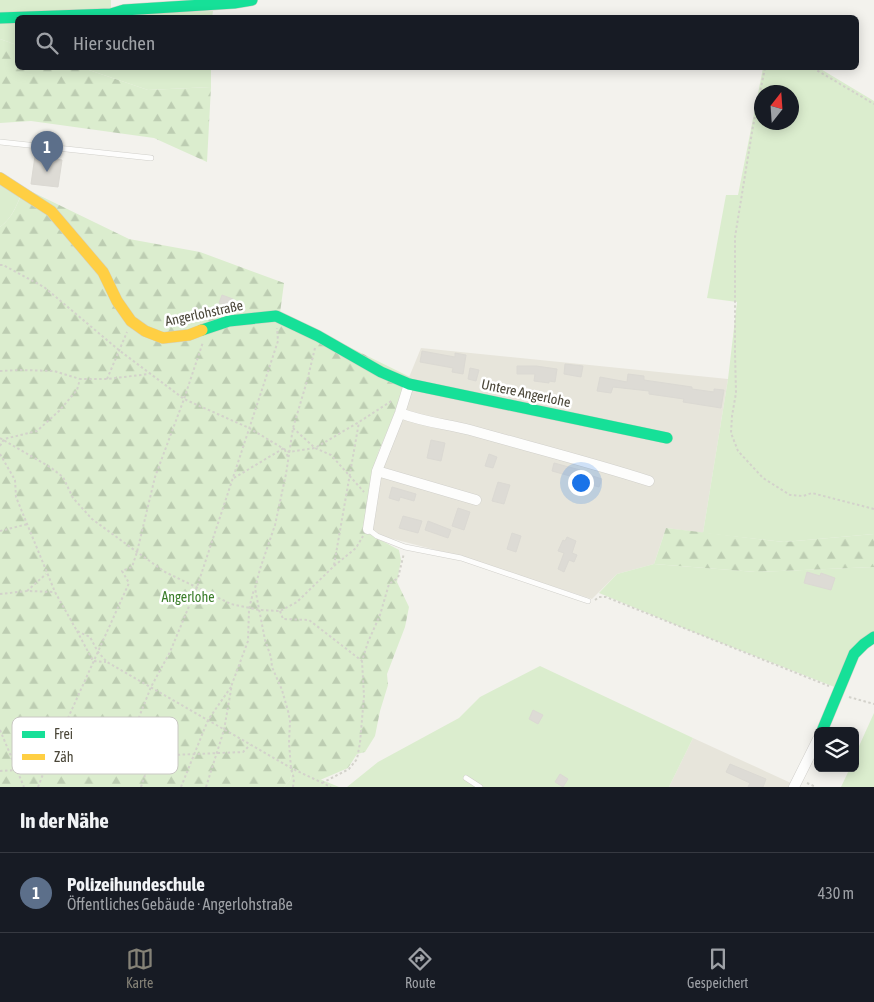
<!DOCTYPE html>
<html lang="de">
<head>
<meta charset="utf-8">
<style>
  body { margin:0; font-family:"Asap Condensed",sans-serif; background:#20242c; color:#f1f3f6 }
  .controls { position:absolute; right:15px; bottom:15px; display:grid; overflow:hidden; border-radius:8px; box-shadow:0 2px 12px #0003 }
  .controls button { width:45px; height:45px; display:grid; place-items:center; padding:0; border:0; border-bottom:1px solid #363941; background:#171b24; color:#f1f3f6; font:25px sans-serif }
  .compass { position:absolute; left:754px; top:85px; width:45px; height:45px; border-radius:50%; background:#171b24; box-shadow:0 2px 12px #0003; rotate:17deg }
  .you { position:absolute; left:580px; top:482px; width:18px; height:18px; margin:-12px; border:4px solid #fff; border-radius:50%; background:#1a73e8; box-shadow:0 0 0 8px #1a73e833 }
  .badge { display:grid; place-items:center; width:32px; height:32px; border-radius:50%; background:#858277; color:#fff; font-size:16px; font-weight:700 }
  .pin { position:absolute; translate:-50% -41px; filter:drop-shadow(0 1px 2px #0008) }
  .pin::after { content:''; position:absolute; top:26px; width:18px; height:15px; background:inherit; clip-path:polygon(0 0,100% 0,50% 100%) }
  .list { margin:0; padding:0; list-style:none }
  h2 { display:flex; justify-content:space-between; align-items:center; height:65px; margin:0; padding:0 20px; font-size:21px }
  h2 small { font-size:16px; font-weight:400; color:#9ea1a6 }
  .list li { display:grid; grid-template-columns:32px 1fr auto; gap:15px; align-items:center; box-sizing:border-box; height:80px; padding:0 20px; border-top:1px solid #363941 }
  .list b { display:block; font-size:19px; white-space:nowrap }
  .list p { margin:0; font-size:16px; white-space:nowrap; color:#9ea1a6 }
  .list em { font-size:16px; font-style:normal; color:#9ea1a6 }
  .icon { flex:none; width:28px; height:28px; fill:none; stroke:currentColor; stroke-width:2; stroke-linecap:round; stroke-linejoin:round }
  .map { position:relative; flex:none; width:874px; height:787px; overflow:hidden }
  .search { position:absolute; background:#171b24; box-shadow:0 2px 12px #0003; left:15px; right:15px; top:15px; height:55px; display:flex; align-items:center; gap:12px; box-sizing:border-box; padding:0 18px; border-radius:8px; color:#9ea1a6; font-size:19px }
  .sheet { height:145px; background:#171b24 }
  nav { display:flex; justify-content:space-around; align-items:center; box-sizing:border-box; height:70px; border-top:1px solid #363941; background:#171b24; font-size:14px; color:#9ea1a6 }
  nav a { display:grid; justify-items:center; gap:2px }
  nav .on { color:#858277 }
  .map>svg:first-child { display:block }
  .residential { fill:#e7e5db }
  .green { fill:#dbedce; fill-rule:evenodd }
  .forest { fill:url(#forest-firs) }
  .building { fill:#dddbd5; stroke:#dbd9d3 }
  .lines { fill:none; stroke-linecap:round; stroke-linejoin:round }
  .lane-casing { stroke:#d1d0cb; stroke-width:6 }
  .street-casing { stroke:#d1d0cb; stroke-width:11 }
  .fast-casing { stroke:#d2d0c4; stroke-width:12 }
  .slow-casing { stroke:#d2d0c4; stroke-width:12 }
  .path { stroke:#d3d2cb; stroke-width:2; stroke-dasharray:2.5 2.5; stroke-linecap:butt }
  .lane { stroke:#fdfdfc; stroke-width:5 }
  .street { stroke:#fdfdfc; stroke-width:10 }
  .fast { stroke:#16e098; stroke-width:11 }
  .slow { stroke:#ffcf43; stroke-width:11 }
  .labels { text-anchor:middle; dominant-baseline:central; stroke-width:5; stroke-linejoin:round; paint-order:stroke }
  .street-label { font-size:14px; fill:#4a4638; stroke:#fff }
  .park-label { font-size:14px; fill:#3b7d2a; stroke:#fff }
  .key { fill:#fff; stroke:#c9c8c3; stroke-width:1 }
  .key-label { font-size:14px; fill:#4a4638 }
</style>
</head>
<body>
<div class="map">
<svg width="874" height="787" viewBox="0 0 874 787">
  <defs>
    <pattern id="forest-firs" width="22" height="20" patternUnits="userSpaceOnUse" patternTransform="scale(1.25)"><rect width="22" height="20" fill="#dbedce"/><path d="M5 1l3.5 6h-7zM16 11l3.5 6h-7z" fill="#bdcdb2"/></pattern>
  </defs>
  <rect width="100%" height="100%" fill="#f3f2ed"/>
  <!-- residential -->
  <path class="residential" d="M421 348 728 379 703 533 666 528 654 564 617 574 592 599 463 557 366 532 378 453Z
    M693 738 791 783 789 787H669Z"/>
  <!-- green -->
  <path class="green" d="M0 0H111V13L213 11 212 18H18L17 45 0 39Z
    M83 68H211V87L148 90Z
    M763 68H819L874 101V534L784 542 703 533 728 379 737 302 707 298 726 195H738ZM762 92H792V122H762Z
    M0 182 21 194C17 206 11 219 0 227Z
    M654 564 756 572 874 567V631L837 688 686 629 599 593 617 574Z
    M540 666 693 738 669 787H347L378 762 459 718 480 697Z
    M874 713V787H841L850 768H855V755Z
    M293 768 339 787H284L290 780Z"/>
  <!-- forest -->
  <path class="forest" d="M0 39 17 45 18 68H83L148 90 211 87 207 162 154 138 31 121 0 123Z
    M24 188 129 239 200 252 284 283 280 313 410 377 378 453 366 532 399 550 401 560 397 582 409 607 405 627 387 674 388 685 380 711 375 736 365 752 357 754 348 768 320 780 293 768 290 780 284 787H0V227C13 218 18 202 24 188Z
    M666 528 784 542 874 534V567L756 572 654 564Z"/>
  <!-- building -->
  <path class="building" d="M35 156 62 160 58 187 31 184Z
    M222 295 233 299 230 307 219 303Z
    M422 351 455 357V353L466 355 463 374 452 372 453 368 420 362Z
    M565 364 583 366 581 377 564 374Z
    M517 366H536L557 369 555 382 549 381V383L534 381 535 374H517Z
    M470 368 479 370 476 381 468 379Z
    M628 374 644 376V380L692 387V389L714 392V389L724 390 721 408 683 402 684 399 649 394V391L613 387 611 393 597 391 600 377 627 382Z
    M431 440 445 443 441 461 427 458Z
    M489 454 497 457 493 468 485 466Z
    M554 463 580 470V472L602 479 599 487 570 479V476L552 471Z
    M498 482 510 485 504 504 492 501Z
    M392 487 416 494 414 501 400 497 399 501 389 498Z
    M458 508 470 512 464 530 452 526Z
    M403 516 422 521 418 533 399 528Z
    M428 521 451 530 448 538 425 530Z
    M512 533 521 536 516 552 507 549Z
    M567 537 576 541 572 553 577 555 574 562 569 560 564 572 558 569 564 553 558 551 563 540 565 541Z
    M807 572 820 576 821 573 835 578 831 590 804 583Z
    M533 710 543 715 538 724 529 719Z
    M730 764 766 779 763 787H748L750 783 726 772Z
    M560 774 568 779 563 787 555 782Z"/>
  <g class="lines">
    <defs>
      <path id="lane" d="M0 142 151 158
        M368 529 377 536 405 547 461 558 588 601
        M466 778 480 787"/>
      <path id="street" d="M400 413C423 422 446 424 470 430 530 447 590 462 649 481
        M377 471 476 500
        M368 529 377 471 400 413 409 384
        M794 787 818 739"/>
      <path id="fast" d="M0 18 111 14 124 10 234 3 252 0
        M202 330 229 321 276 316 318 336 381 372 409 384 667 438
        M822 731 854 654 864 644 874 637"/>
      <path id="slow" d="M0 178 51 211 103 272 117 301 131 321 145 331 163 338 189 335 202 330"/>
    </defs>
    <!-- lane casing -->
    <use href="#lane" class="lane-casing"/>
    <!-- street casing -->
    <use href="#street" class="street-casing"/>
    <!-- fast casing -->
    <use href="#fast" class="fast-casing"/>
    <!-- slow casing -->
    <use href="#slow" class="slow-casing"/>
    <!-- path -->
    <path class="path" d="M765 68 753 126 735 237V351L736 393 732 416 731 433 738 451 763 478 790 495 803 496 812 493 874 509
      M813 68 874 104
      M0 265H3L44 287 120 351 184 399 249 428 289 452 315 448 359 422 393 400
      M0 371 20 370 54 371 80 379
      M107 379 127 332
      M293 428 315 448 331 455 364 492
      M0 438 50 467 63 477 73 498 92 519 137 552 165 572 231 604 259 610 280 611 297 602 334 566 356 548 363 536
      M0 446 4 439 37 431 59 411 77 390 80 379H107L149 374
      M0 454 15 480 16 497 55 592 77 631 90 637 98 652 107 662 291 768 331 787
      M234 478 284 448 288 457
      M0 531 28 524
      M334 565 359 422
      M27 591 46 574
      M0 594 27 591 55 592
      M595 600 599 597H606L829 686
      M280 611 283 619 309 620 362 661
      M77 631 93 661 106 662
      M849 697 874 704
      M0 730 24 787
      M119 764 124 755 151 687 170 652 197 587 278 341 277 328
      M142 765 145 775
      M0 771 119 764 151 765 173 755 243 752 250 745
      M322 783 349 769 357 759 360 743 364 696 362 661 368 642 380 615 389 584 398 578 404 553
      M807 783 816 787
      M38 787 45 769 129 583 122 571 132 567 137 552 155 477 184 399 203 342
      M141 787 145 775 151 765
      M181 787 208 720 231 687
      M206 787 224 730 232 684 248 641 249 609 254 589
      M293 787 294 779 291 768 289 743 290 721 288 711 282 690 272 667 271 657 265 640 255 588 260 569 275 525 286 474 293 428 307 381 315 348"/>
    <!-- lane -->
    <use href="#lane" class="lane"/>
    <!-- street -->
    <use href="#street" class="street"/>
    <!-- fast -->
    <use href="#fast" class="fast"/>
    <!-- slow -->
    <use href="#slow" class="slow"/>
  </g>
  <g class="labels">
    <!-- street labels -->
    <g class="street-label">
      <text transform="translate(204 313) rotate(-12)">Angerlohstraße</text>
      <text transform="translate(526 393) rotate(12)">Untere Angerlohe</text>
    </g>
    <!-- park labels -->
    <g class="park-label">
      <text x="188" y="597">Angerlohe</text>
    </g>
  </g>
  <!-- legend -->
  <rect x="12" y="717" width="166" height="57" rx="8" class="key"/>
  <rect x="22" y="731" width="23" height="7" fill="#16e098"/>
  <rect x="22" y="754" width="23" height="6" fill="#ffcf43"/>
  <g class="key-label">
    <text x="54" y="739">Frei</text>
    <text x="54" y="762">Zäh</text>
  </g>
</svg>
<div class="controls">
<button><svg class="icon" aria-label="layers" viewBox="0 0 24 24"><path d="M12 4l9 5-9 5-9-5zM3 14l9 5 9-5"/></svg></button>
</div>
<svg class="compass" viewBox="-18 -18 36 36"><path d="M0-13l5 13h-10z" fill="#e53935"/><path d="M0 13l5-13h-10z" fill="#9ea1a6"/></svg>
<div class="you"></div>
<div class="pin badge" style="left:47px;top:172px;background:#5c6f8a">1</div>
<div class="search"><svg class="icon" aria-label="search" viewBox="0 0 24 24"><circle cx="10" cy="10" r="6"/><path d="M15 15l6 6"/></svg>Hier suchen</div>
</div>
<section class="sheet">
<h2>In der Nähe<small></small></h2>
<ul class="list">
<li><span class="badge" style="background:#5c6f8a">1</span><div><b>Polizeihundeschule</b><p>Öffentliches Gebäude · Angerlohstraße</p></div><em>430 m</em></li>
</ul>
</section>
<nav>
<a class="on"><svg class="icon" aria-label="map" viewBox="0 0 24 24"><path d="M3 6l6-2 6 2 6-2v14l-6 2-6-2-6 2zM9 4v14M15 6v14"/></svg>Karte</a>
<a><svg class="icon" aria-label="directions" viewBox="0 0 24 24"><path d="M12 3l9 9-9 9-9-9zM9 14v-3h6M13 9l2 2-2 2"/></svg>Route</a>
<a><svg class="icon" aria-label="saved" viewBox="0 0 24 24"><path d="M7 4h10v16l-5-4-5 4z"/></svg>Gespeichert</a>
</nav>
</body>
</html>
